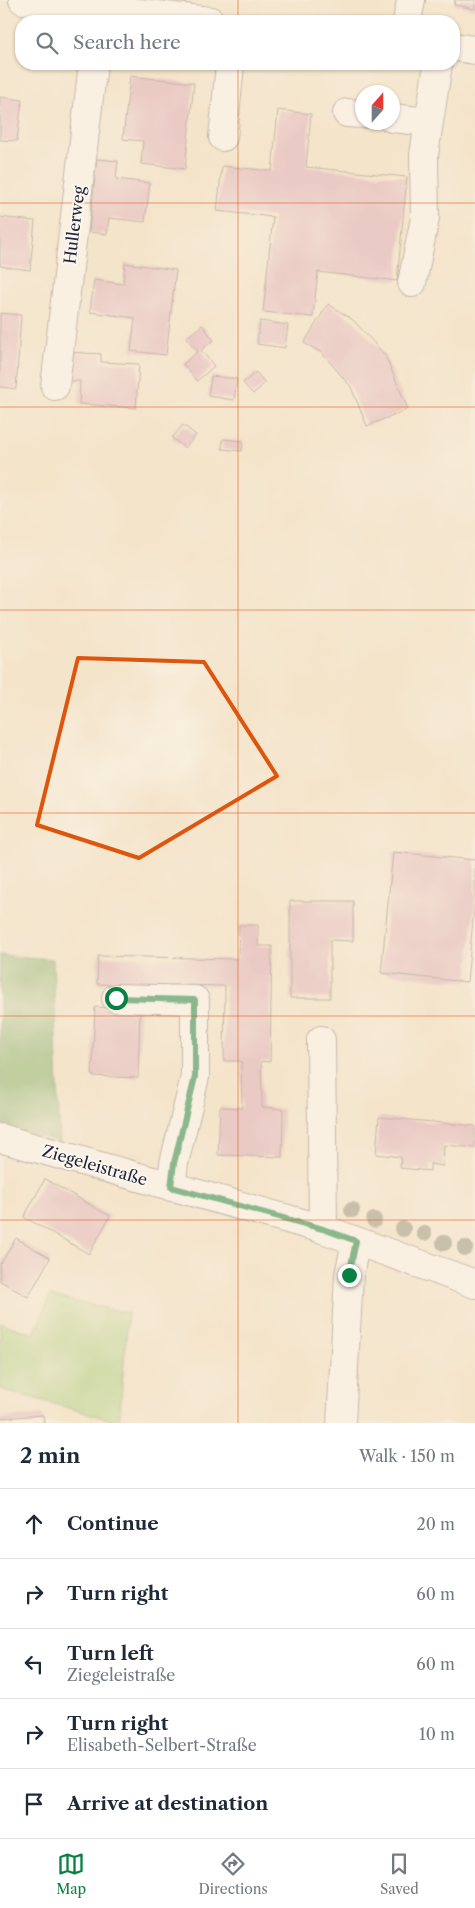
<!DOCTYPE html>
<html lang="en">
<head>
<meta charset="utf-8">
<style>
  body { margin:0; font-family:"Libre Caslon Text",serif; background:#f6f6f7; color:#1f2937 }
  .compass { position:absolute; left:355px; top:85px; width:45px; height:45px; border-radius:50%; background:#fff; box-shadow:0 1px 4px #0004; rotate:21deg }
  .stop { position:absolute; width:15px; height:15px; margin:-11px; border:4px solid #0b8043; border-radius:50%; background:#fff }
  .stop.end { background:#0b8043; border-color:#fff; box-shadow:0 1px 5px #0008 }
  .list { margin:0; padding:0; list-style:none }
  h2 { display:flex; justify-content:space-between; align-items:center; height:65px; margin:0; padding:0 20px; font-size:21px }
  h2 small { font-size:16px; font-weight:400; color:#747a83 }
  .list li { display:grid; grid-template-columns:32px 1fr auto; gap:15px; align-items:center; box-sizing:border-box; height:70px; padding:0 20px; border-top:1px solid #e0e1e3 }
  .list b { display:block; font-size:19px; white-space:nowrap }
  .list p { margin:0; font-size:16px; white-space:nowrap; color:#747a83 }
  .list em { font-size:16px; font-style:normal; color:#747a83 }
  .icon { flex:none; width:28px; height:28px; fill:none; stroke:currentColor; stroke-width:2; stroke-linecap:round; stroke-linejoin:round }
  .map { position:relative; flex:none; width:475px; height:1423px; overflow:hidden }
  .search { position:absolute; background:#fff; box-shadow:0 1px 4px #0004; left:15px; right:15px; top:15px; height:55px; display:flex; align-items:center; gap:12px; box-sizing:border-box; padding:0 18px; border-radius:20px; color:#747a83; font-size:19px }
  .sheet { height:415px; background:#fff }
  nav { display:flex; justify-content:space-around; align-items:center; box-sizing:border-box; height:70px; border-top:1px solid #e0e1e3; background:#fff; font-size:14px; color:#747a83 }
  nav a { display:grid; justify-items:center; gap:2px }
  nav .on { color:#0b8043 }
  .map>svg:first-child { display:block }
  .green { fill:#a5d27f; stroke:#647a5d }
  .forest { fill:#84b46e; stroke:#536b54 }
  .building { fill:#deabbe }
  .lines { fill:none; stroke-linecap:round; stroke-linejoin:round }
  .minor-casing { stroke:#8b8382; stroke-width:30 }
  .minor { stroke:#fff; stroke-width:28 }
  .tree { fill:#969686 }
  .route { stroke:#0b8043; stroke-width:6 }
  .marked { fill:none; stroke:#de560e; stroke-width:4; stroke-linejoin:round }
  .grid { fill:none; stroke:#de560e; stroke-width:1; stroke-opacity:0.55 }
  .labels { text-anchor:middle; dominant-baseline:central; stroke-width:4; stroke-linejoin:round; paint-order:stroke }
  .street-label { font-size:16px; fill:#22223b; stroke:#fbf7ec }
</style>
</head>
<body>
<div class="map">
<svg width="475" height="1423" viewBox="0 0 475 1423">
  <rect width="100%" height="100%" fill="#fbf7ec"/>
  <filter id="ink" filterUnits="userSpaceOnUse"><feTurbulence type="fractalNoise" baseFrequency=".02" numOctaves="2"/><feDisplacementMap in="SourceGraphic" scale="10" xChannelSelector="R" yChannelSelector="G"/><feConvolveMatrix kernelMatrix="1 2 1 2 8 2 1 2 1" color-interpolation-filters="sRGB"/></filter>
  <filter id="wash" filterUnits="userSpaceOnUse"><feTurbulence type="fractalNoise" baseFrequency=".0096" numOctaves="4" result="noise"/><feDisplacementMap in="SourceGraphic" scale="20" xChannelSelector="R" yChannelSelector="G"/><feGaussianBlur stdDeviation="1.12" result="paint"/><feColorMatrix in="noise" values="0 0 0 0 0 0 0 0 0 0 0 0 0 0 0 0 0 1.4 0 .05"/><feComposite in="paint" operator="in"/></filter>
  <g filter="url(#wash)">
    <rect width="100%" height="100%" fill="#f4e4ca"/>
    <!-- green -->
    <path class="green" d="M50 1296 128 1313 119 1422 0 1389V1323L34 1334Z"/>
    <!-- forest -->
    <path class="forest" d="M0 955 53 959 60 1142 0 1124Z"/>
    <g id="blocks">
      <!-- building -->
      <path class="building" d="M455 0H475V9L454 5Z
        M130 76 194 83 185 169 141 164 143 141 123 139Z
        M0 97 22 100 17 141 0 140Z
        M278 110 311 114 306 167 407 177 397 281 318 272 313 317 263 312 273 217 217 211 222 166 272 171Z
        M97 159 118 161 116 179 150 183 145 222 109 218 107 234 89 232Z
        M0 217 35 221 30 270 0 266Z
        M125 263 176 270 166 355 131 351 135 318 90 312 94 280 123 284Z
        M328 304 353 320 385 355 408 409 367 426 351 387 322 353 304 343Z
        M0 313 21 315 16 389 0 387Z
        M260 321 288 325 285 348 257 344Z
        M202 325 214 340 201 350 214 366 197 381 183 364 198 351 186 338Z
        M69 352 101 354V362L139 364 136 408 79 404 80 381H68Z
        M256 372 265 383 253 394 243 383Z
        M211 376 237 379 234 400 208 396Z
        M183 425 196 435 185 448 172 438Z
        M223 439 243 441 242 451 222 449Z
        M393 852 475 860V900L467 982 381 973Z
        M290 901H353V941L330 940V998H290Z
        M239 925H258V946H272L270 1062 261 1061 262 1107 283 1109 282 1157 218 1155 220 1107 242 1108 241 1061H224L225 986 97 984 98 956 238 959Z
        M95 1007 140 1009 138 1078 92 1076Z
        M379 1117 475 1126V1148L444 1145 443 1166 430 1164V1171L400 1168 401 1157 376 1154Z
        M45 1179 110 1216 89 1254 24 1217Z
        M16 1238 50 1258 28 1297 0 1281V1265Z
        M43 1415 44 1423H0V1418Z"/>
    </g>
  </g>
  <g filter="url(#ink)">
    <use href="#blocks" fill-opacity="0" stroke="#8b8382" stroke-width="1"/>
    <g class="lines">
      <defs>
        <path id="minor" d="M23 0 210 21
          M407 21 411 0
          M454 47 475 50
          M347 113 362 114
          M392 118 429 122 438 64
          M223 137 230 64
          M412 283 425 218 424 155 429 122
          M55 386 93 64
          M116 998 195 1000V1077L174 1163 171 1187
          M321 1040 323 1229
          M0 1138 323 1229 475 1284
          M341 1423 349 1275 356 1241"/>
      </defs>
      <!-- minor casing -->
      <use href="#minor" class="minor-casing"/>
      <!-- minor -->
      <use href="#minor" class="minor"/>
    </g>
    <!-- trees -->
    <g class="tree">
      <circle cx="352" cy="1210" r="8"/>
      <circle cx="374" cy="1220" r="8"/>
      <circle cx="403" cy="1229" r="8"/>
      <circle cx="424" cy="1233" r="8"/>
      <circle cx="444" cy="1243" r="8"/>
      <circle cx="465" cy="1248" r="8"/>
    </g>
  </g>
  <g class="lines" filter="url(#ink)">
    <!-- route -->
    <path class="route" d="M116 998 195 1000V1077L174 1163 171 1187 323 1229 356 1241 349 1275"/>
  </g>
  <!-- marked area -->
  <path d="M0 0H475V1423H0ZM78 658 204 662 277 776 139 858 37 825Z" fill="#f4e4ca" fill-opacity=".55" fill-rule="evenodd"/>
  <path class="marked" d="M78 658 204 662 277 776 139 858 37 825Z"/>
  <!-- grid -->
  <path class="grid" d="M238 0V21M238 64V1423M0 203H475M0 407H475M0 610H475M0 813H475M0 1016H475M0 1220H475"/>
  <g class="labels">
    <!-- street labels -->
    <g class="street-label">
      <text transform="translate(74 225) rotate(-83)">Hullerweg</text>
      <text transform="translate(95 1165) rotate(16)">Ziegeleistraße</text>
    </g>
  </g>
</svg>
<svg class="compass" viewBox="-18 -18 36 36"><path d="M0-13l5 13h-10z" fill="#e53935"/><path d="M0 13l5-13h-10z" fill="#747a83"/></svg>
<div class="stop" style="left:116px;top:998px"></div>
<div class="stop end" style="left:349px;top:1275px"></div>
<div class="search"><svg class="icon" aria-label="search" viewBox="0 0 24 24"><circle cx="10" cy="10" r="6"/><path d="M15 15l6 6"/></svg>Search here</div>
</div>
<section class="sheet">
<h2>2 min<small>Walk · 150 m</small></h2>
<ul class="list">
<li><svg class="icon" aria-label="ahead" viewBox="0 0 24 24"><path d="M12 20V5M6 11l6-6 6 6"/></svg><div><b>Continue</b></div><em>20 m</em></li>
<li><svg class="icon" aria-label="right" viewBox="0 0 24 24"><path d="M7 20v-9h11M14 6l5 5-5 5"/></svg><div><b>Turn right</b></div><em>60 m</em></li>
<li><svg class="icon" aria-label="left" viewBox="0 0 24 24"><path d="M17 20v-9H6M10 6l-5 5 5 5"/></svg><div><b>Turn left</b><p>Ziegeleistraße</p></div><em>60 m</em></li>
<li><svg class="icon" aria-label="right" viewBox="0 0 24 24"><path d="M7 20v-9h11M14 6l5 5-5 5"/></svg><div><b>Turn right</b><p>Elisabeth-Selbert-Straße</p></div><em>10 m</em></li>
<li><svg class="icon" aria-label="arrive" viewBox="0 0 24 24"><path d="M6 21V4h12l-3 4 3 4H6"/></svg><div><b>Arrive at destination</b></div></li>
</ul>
</section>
<nav>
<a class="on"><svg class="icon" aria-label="map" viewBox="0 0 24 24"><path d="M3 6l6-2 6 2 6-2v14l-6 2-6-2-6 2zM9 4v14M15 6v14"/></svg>Map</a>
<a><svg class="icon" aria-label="directions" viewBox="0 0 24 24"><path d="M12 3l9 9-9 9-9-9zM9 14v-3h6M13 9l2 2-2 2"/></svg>Directions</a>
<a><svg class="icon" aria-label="saved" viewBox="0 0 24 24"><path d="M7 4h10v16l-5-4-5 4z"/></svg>Saved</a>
</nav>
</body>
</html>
